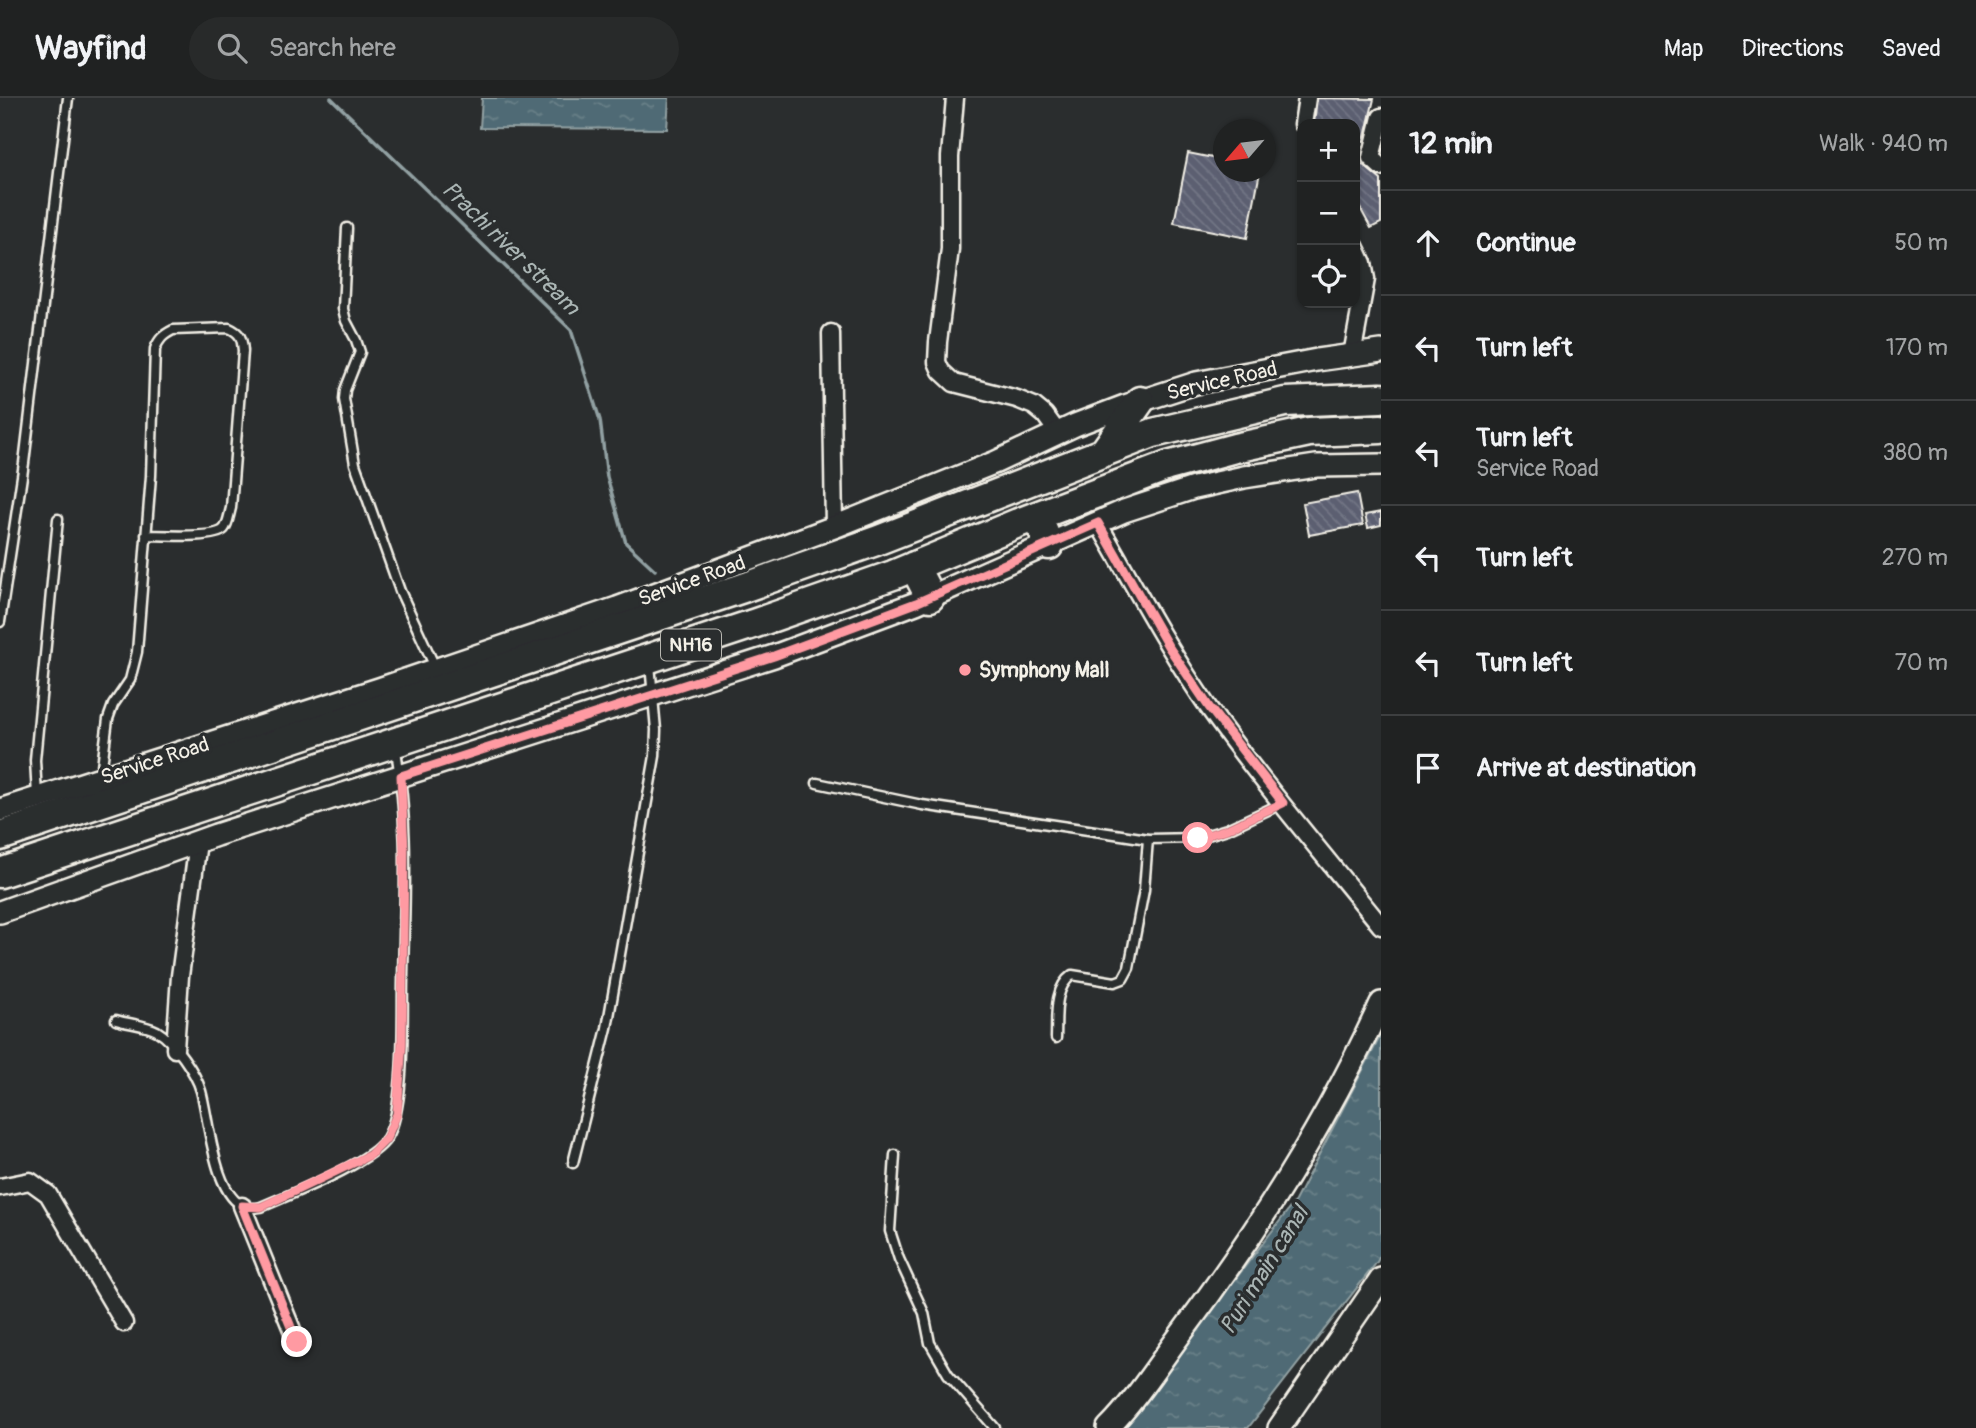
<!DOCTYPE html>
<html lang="en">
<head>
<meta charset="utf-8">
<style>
  body { margin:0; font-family:Pangolin,sans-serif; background:#282a2a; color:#f1f3f6 }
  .controls { position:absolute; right:21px; top:21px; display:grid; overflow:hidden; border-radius:14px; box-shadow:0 2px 5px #0004 }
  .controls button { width:63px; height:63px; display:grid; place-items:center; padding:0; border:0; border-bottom:2px solid #3d3f40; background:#202222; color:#f1f3f6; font:35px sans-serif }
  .compass { position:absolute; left:1213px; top:21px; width:63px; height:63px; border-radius:50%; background:#202222; box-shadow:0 2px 5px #0004; rotate:242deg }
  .stop { position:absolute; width:21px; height:21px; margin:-16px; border:5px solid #ff9aa2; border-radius:50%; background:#fff }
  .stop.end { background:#ff9aa2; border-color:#fff; box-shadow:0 2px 7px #0008 }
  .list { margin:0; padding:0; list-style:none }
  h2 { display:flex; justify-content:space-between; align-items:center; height:91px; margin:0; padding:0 28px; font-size:30px }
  h2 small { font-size:23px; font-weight:400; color:#a2a4a5 }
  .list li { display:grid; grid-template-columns:46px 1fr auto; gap:21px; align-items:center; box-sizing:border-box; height:105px; padding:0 28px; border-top:2px solid #3d3f40 }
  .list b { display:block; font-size:26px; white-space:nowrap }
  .list p { margin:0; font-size:23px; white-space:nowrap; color:#a2a4a5 }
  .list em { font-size:23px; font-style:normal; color:#a2a4a5 }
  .icon { flex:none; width:38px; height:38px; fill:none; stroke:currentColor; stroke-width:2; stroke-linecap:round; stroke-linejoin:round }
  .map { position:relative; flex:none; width:1381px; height:1330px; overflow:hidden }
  header { display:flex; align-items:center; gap:42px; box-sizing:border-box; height:98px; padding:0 35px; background:#202222; border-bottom:2px solid #3d3f40 }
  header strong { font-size:33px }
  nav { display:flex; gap:38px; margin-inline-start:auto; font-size:24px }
  .search { width:490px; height:63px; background:#282a2a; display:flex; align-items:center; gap:18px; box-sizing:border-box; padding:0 24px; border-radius:38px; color:#a2a4a5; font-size:26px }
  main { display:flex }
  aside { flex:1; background:#202222 }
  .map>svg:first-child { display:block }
  .water { fill:url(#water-ripples); stroke:#92a1a3; stroke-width:2 }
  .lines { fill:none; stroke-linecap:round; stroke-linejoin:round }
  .stream { stroke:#92a1a3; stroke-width:3.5 }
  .building { fill:url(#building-back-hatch); stroke:#f4f1e8; stroke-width:2 }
  .lane-casing { stroke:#f4f1e8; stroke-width:13 }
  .street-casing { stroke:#f4f1e8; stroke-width:21 }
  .secondary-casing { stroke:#f4f1e8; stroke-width:26 }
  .highway-casing { stroke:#f4f1e8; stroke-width:33 }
  .lane { stroke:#2a2d2e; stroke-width:8 }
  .street { stroke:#2a2d2e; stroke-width:16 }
  .secondary { stroke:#2a2d2e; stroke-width:21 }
  .highway { stroke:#2a2d2e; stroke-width:28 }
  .route { stroke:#ff9aa2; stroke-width:9 }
  .poi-dot { fill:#ff9aa2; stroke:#2a2d2e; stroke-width:2.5 }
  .labels { text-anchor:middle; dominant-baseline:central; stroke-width:7; stroke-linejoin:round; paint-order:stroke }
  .shield { fill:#2a2d2e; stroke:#b7b6b0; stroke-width:2 }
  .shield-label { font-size:19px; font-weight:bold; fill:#f4f1e8 }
  .street-label { font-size:21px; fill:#f4f1e8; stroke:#2a2d2e }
  .poi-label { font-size:21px; font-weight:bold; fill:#f4f1e8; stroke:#2a2d2e; text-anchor:start }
  .water-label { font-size:23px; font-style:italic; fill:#aab5b4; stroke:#2a2d2e }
</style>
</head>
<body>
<header>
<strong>Wayfind</strong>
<div class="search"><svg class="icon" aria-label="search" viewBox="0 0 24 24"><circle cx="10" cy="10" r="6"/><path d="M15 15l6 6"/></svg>Search here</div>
<nav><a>Map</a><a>Directions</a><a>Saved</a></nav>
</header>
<main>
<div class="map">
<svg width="1381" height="1330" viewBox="0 0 1381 1330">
  <defs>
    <pattern id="water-ripples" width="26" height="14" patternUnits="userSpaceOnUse" patternTransform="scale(1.75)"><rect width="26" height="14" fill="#506b75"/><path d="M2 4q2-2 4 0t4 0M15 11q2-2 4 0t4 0" fill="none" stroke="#6a8189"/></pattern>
    <pattern id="building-back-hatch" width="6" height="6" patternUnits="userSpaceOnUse" patternTransform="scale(1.75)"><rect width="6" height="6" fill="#5b5f71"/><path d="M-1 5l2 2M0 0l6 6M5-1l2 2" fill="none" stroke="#737685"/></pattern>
  </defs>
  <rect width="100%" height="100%" fill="#2a2d2e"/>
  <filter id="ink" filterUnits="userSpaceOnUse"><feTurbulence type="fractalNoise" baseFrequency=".0143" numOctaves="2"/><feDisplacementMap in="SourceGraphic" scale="14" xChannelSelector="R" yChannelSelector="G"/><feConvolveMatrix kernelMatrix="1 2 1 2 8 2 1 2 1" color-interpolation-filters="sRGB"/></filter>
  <g filter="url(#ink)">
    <!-- water -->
    <path class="water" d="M482 0H669L667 31 480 30Z
      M1381 937V1156L1377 1164 1248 1330H1122L1295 1103Z"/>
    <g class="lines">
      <!-- stream -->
      <path class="stream" d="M331 0 571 232 600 322 607 379 626 445 655 472"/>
    </g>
    <!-- building -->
    <path class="building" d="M1317 0 1374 1 1364 43 1355 41V26H1314Z
      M1188 55 1223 62V74H1260L1247 140 1174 125Z
      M1363 67 1381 82V125L1371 130 1355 101V69Z
      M1357 395 1363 427 1309 437 1303 405Z
      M1381 414V427L1368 430 1365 417Z"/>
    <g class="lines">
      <defs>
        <path id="lane" d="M347 130 343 211 346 223 356 242 360 254 345 292 344 301 355 366 400 493 435 569
          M0 524 24 365 68 0
          M101 676 108 621 113 607 130 582 137 554 151 378 155 251C159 241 163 237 173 232L229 230C241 235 242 241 243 253L231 410C229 417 228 426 224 431 215 441 161 437 146 437
          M817 685 922 707 1148 741 1198 740 1227 731 1283 705
          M37 698 35 662 58 421
          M116 922C129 926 146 927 157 933 174 943 196 975 201 993 209 1021 214 1100 246 1109 251 1111 256 1110 261 1109 290 1096 372 1065 387 1040 406 1009 402 921 403 882 404 805 410 725 395 648
          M1056 940C1057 918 1053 891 1072 877L1115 884 1123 881 1129 870 1144 792 1148 741
          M895 1057 890 1133 899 1161 924 1215 930 1245 948 1276 995 1330
          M573 1065 607 930 655 658 656 632 650 566"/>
        <path id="street" d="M955 0 950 59V151L938 244 937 264 941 273 954 285 1017 301 1034 308 1045 317 1058 335
          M1381 19 1371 60 1381 69
          M1303 26 1307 0
          M831 235 834 429
          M1352 257 1366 181 1363 165 1355 148
          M1098 425C1134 487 1167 550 1208 609 1262 685 1323 756 1381 828
          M175 951 180 878 198 744
          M0 1089 30 1083 48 1096 124 1225
          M242 1108 297 1244"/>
        <path id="secondary" d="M0 712 379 591 617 510 834 429 996 364 1075 327 1125 308 1196 285 1317 262 1381 253
          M0 814 216 737 774 558 916 505 1124 413 1194 390 1244 379 1316 368 1381 367
          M1108 1330C1135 1303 1157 1268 1180 1237 1258 1133 1327 1024 1381 905
          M1279 1330 1381 1181"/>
        <path id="highway" d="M1104 354 1140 303
          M1037 418 1049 447
          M914 468 930 499
          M0 738 743 490 876 443 1153 335 1285 304 1381 300
          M0 775 756 525 893 477 1018 425 1168 368 1235 350 1309 334 1381 331"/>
      </defs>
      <!-- lane casing -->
      <use href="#lane" class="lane-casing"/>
      <!-- street casing -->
      <use href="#street" class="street-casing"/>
      <!-- secondary casing -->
      <use href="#secondary" class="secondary-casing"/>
      <!-- highway casing -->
      <use href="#highway" class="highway-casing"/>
      <!-- lane -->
      <use href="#lane" class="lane"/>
      <!-- street -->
      <use href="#street" class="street"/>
      <!-- secondary -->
      <use href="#secondary" class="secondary"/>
      <!-- highway -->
      <use href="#highway" class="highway"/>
    </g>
  </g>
  <g class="lines" filter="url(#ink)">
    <!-- route -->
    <path class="route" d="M297 1244 242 1108 261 1109 370 1057 386 1041 397 1016 402 946 404 753 401 678 774 558 916 505 1098 425 1168 548 1209 609 1283 705 1227 731 1198 740"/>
  </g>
  <!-- markers -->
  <circle class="poi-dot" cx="965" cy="572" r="7"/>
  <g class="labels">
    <!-- shield labels -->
    <rect class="shield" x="661" y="531.5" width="60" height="31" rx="5"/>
    <g class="shield-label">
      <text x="691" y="547">NH16</text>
    </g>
    <!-- street labels -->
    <g class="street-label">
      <text transform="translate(1222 283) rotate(-13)">Service Road</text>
      <text transform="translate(692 483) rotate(-20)">Service Road</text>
      <text transform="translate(155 663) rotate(-18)">Service Road</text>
    </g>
    <!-- poi labels -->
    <g class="poi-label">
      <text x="979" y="572">Symphony Mall</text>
    </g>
    <!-- water labels -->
    <g class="water-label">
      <text transform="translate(511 150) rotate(44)">Prachi river stream</text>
      <text transform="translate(1264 1172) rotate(-58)">Puri main canal</text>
    </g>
  </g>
</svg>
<div class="controls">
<button>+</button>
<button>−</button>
<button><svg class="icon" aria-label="locate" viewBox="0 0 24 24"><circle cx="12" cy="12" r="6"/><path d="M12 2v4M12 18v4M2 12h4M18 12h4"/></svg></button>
</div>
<svg class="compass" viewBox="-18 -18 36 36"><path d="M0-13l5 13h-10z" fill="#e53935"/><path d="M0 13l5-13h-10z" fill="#a2a4a5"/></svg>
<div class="stop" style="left:1198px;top:740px"></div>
<div class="stop end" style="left:297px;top:1244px"></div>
</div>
<aside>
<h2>12 min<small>Walk · 940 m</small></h2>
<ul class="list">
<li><svg class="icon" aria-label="ahead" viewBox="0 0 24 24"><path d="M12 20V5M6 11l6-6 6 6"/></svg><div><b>Continue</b></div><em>50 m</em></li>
<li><svg class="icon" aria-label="left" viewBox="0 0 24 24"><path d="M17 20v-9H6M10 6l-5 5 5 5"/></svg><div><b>Turn left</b></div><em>170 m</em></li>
<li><svg class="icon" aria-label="left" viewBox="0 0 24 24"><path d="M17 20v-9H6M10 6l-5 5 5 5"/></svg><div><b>Turn left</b><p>Service Road</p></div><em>380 m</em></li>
<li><svg class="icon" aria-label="left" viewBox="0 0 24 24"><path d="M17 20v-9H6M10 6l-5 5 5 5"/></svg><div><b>Turn left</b></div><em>270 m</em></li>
<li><svg class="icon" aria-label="left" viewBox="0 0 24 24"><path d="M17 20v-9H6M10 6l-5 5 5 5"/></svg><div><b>Turn left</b></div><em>70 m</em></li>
<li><svg class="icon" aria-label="arrive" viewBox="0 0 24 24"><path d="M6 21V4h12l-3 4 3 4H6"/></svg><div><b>Arrive at destination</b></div></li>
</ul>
</aside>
</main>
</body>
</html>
